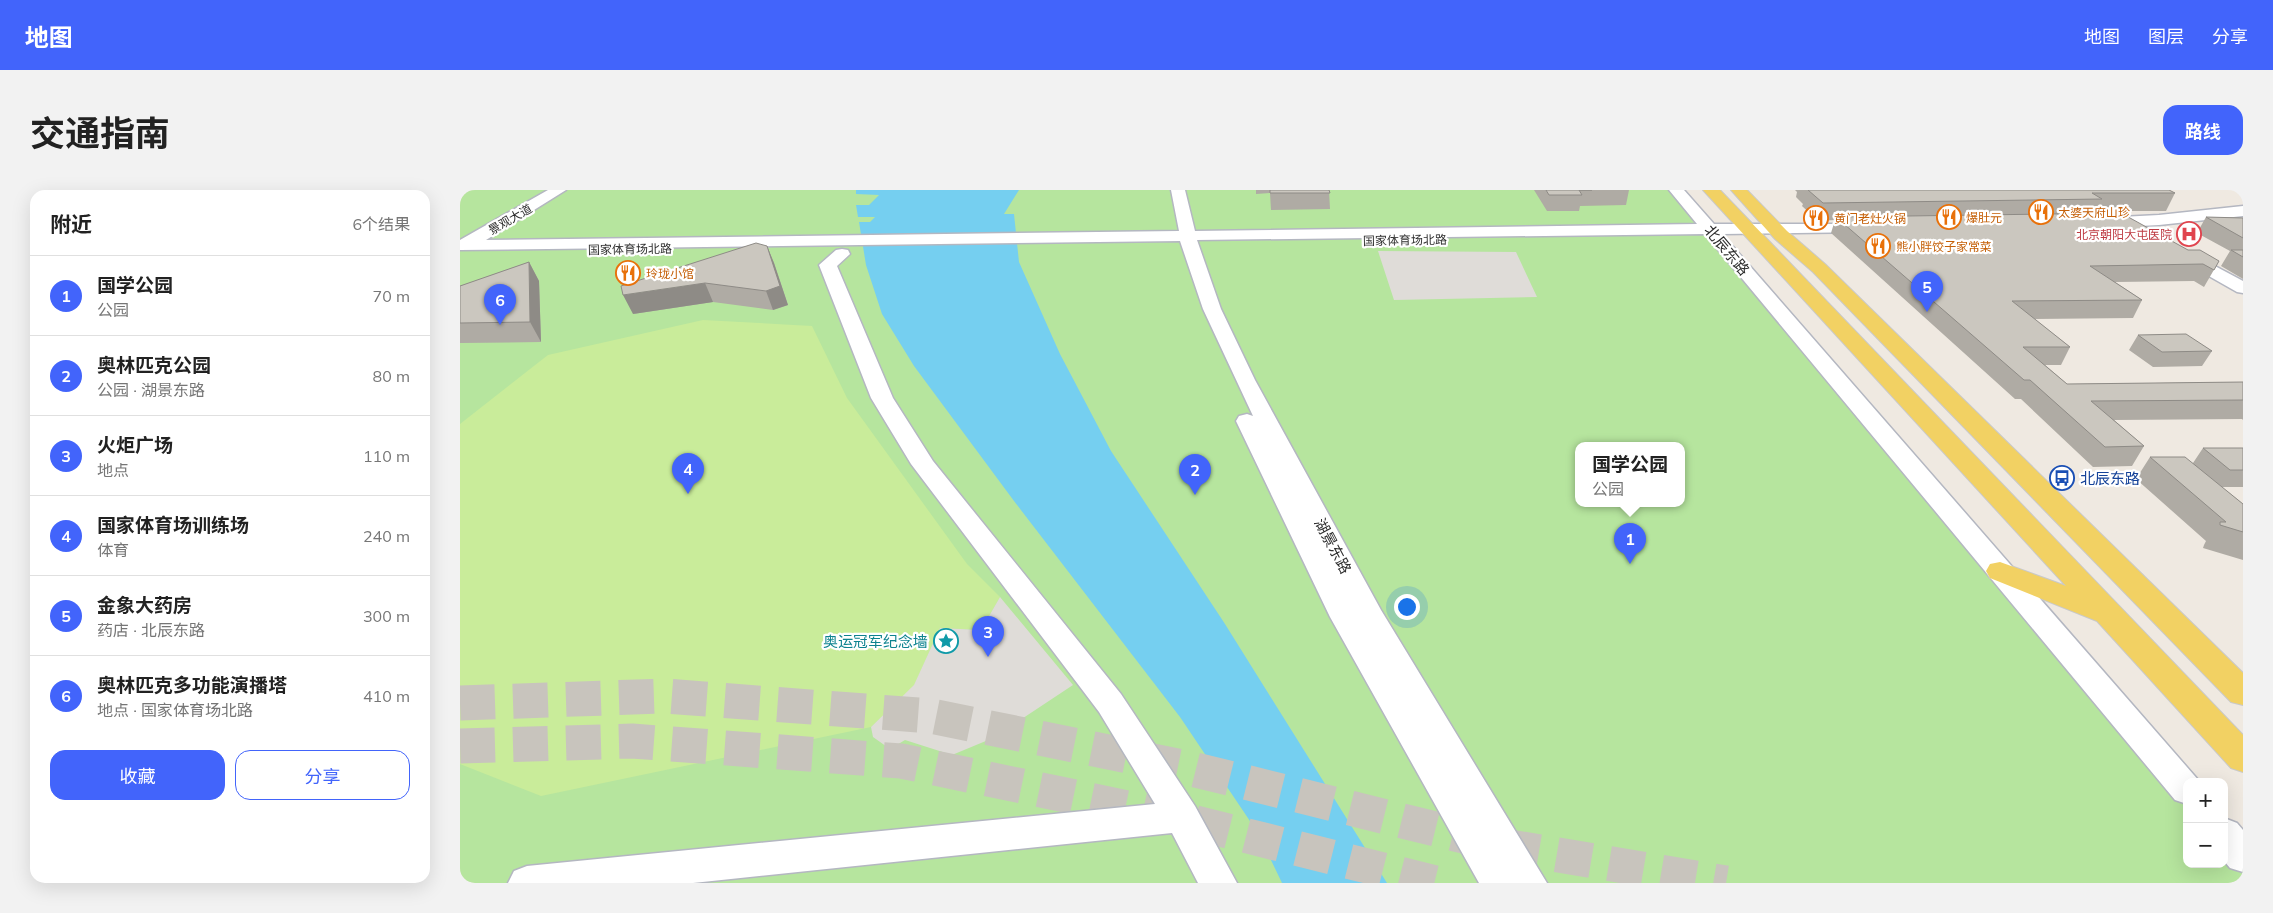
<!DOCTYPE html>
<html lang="zh">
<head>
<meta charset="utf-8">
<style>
  body { margin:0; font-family:Mulish,"Noto Sans SC",sans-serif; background:#f2f2f2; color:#222 }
  .controls { position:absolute; right:15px; bottom:15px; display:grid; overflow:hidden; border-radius:10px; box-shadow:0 5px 20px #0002 }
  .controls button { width:45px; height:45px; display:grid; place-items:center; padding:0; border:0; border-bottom:1px solid #e0e0e0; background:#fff; color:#222; font:25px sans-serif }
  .you { position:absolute; left:946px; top:416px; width:18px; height:18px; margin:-12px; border:4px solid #fff; border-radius:50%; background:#1a73e8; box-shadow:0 0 0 8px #1a73e833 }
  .badge { display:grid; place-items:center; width:32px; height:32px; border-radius:50%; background:#4264fb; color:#fff; font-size:16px; font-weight:700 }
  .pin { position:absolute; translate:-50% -41px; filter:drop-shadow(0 1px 2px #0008) }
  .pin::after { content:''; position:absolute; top:26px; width:18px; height:15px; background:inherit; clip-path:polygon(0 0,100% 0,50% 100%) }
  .popup { position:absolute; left:1115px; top:252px; width:110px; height:65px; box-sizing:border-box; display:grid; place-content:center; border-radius:10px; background:#fff; filter:drop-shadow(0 1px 4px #0005); font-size:16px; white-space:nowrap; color:#767676 }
  .popup b { font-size:19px; color:#222 }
  .popup::after { content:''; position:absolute; left:50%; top:100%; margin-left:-10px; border:10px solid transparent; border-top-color:#fff }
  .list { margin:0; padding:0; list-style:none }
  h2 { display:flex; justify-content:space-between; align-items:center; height:65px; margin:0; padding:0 20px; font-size:21px }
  h2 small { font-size:16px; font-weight:400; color:#767676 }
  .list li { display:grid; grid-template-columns:32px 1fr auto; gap:15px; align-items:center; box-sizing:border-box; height:80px; padding:0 20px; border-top:1px solid #e0e0e0 }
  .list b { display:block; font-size:19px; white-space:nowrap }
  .list p { margin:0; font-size:16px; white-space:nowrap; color:#767676 }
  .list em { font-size:16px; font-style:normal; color:#767676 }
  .actions { display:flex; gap:10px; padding:15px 20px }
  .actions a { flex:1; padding:11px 0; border:1px solid #4264fb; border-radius:15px; text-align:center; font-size:18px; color:#4264fb }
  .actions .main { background:#4264fb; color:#fff }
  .map { position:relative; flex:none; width:1783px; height:693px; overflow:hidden; border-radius:15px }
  header { display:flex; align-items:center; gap:30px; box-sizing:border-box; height:70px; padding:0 25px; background:#4264fb; color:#fff }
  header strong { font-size:24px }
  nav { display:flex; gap:28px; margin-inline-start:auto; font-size:18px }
  .intro { display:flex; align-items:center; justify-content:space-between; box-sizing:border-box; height:120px; padding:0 30px }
  h1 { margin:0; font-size:35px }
  .button { padding:12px 22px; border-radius:15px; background:#4264fb; color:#fff; font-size:18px; font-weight:700 }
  main { display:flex; gap:30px; padding:0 30px }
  aside { flex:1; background:#fff; border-radius:15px; box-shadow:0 5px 20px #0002 }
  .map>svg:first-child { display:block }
  .green { fill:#b6e59e; fill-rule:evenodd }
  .pitch { fill:#c9ec9a }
  .plaza { fill:#dfdcd8 }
  .water { fill:#75cff0 }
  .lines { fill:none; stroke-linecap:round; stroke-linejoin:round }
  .major-tunnel { stroke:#c8c4bd; stroke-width:35; stroke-dasharray:35 18; stroke-linecap:butt }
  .minor-casing { stroke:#b4b7c1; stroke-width:3 }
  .major-casing { stroke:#c9c9c9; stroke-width:2 }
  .minor { fill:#fff; fill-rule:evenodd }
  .major { fill:#f2d163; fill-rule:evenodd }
  .wall { fill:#afaba4 }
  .shaded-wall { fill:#8e8b86 }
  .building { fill:#cbc7bf; stroke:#8e8b86 }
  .labels { text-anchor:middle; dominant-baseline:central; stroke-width:4.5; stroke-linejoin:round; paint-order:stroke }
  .far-food-label { font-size:12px; fill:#c56008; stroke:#fff; text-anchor:start }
  .far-street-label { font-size:12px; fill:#2e2e2e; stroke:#fff }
  .far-health-label { font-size:12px; fill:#be3a42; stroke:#fff; text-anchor:end }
  .street-label { font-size:15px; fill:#2e2e2e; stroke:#fff }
  .transit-label { font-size:15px; fill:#164399; stroke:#fff; text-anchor:start }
  .culture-label { font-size:15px; fill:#0d838f; stroke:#fff; text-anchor:end }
</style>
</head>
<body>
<header>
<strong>地图</strong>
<nav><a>地图</a><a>图层</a><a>分享</a></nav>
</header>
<div class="intro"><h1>交通指南</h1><a class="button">路线</a></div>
<main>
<aside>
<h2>附近<small>6个结果</small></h2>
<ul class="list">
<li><span class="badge">1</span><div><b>国学公园</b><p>公园</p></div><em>70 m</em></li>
<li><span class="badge">2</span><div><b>奥林匹克公园</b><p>公园 · 湖景东路</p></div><em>80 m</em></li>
<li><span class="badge">3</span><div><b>火炬广场</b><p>地点</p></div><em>110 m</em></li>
<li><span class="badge">4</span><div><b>国家体育场训练场</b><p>体育</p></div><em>240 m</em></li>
<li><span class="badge">5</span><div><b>金象大药房</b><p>药店 · 北辰东路</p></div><em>300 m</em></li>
<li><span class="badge">6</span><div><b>奥林匹克多功能演播塔</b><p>地点 · 国家体育场北路</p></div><em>410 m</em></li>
</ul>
<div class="actions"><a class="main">收藏</a><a>分享</a></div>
</aside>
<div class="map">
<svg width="1783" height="693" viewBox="0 0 1783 693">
  <rect width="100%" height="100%" fill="#efe9e1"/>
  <!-- green -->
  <path class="green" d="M0 0H1212L1727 610V674H1764V655L1783 677V693H0ZM1119 255H1221V313H1119Z"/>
  <!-- pitch -->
  <path class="pitch" d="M243 130 352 136 387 208 507 374 540 407 521 440 480 438 454 496 411 537 81 606 0 574V234L88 165Z"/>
  <!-- plaza -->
  <path class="plaza" d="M918 61 1056 62 1077 107 934 110Z
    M540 407 613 495 533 548 492 565 445 550 430 559 413 547 411 537 454 495 480 438 521 440Z"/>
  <!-- water -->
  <path class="water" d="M396 0H559L544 24H554L559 72 600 164 651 261 765 434 927 693H822L798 643 720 527 554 311 454 176 422 124 406 75 399 32H410L415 27H398L396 15H409L419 5 396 4Z"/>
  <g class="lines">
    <!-- major-tunnel -->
    <path class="major-tunnel" d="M0 513 205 506 471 526 732 579 1044 656 1266 693
      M0 556 172 551 441 571 716 628 975 693"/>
    <defs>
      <path id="minor" d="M88 0H106L26 50 719 41 711 0H725L735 41 1237 34 1209 0H1224L1254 34H1415L1417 37 1415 40 1409 42 1262 44 1740 592H1727V614L1715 610 1245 44 737 50 761 119 795 190 921 420 1087 693H1019L870 427 776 231 779 226 787 224 793 226 743 119 720 51 0 60V50Z
        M1783 16V26L1699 35 1641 38 1635 36 1633 33 1635 30 1641 28 1699 25Z
        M382 59 388 60 390 64 377 76 433 208 473 271 661 504 735 616 777 693H738L712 643 233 693H48L54 681 67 676 695 614 639 522 451 274 411 208 359 75 376 60Z
        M1723 59 1783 91V103L1777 102 1717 68 1715 64 1717 60Z
        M1764 628 1777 633 1783 640V682L1770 678 1764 671Z"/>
      <path id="major" d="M1243 0H1260L1783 545V582L1771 578 1637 431 1530 388 1526 381 1530 374 1540 372 1606 396Z
        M1271 0H1287L1327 41 1365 74 1783 483V515L1771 512 1353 82 1315 49Z"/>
    </defs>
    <!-- minor casing -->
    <use href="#minor" class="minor-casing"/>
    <!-- major casing -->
    <use href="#major" class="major-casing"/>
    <!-- minor -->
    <use href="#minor" class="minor"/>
    <!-- major -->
    <use href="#major" class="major"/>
  </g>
  <!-- wall -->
  <path class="wall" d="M796 0H869L870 19 811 20 810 3 796 4Z
    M1074 0H1169L1166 15 1120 16 1119 21H1087Z
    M1335 0H1709L1715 3 1706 21H1636L1635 23 1728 60 1759 71 1744 97 1734 91 1655 92 1682 110 1673 128 1574 129 1610 157 1601 175H1585L1607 194 1783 192V230L1782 229 1654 230 1684 256 1672 276 1633 277 1561 209H1555L1371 43 1375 30 1358 31 1342 16 1343 14 1336 7 1337 2Z
    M1746 27 1783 28V89L1761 76 1770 61 1737 43Z
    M307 56 314 73 328 115 313 120 253 112 173 124Z
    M69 72 79 91 81 152 0 153V96Z
    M1678 145 1752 161 1742 176 1693 177 1669 160Z
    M1743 258H1783V297H1762L1783 314V370L1743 358 1744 355 1746 351 1676 289 1690 267 1733 273Z"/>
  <!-- shaded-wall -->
  <path class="shaded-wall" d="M307 56 314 73 328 115 313 120 306 101Z
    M69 72 79 91 81 152 70 132Z
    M245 93 253 112 173 124 163 105Z"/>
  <!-- building -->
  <path class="building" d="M810 0H869L870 3H810Z
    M1086 0H1132H1119L1122 5H1089Z
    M1348 0H1709L1715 3H1632L1642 9 1363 13Z
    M1661 23 1728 60H1740L1759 71 1754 80 1743 74 1630 76 1682 110 1552 111 1610 157H1563L1607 194 1783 192V210L1631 211 1684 256 1645 257 1570 190H1564L1376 27Z
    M1746 27 1783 28V48Z
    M296 53 307 56 320 96 306 101 245 93 163 105 161 96Z
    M1771 60H1783V67Z
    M69 72 70 132 0 133V96Z
    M1726 144 1752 161 1702 162 1678 145Z
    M1743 258H1783V280H1770Z
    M1690 267H1725L1783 314V342L1760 335V332H1766Z"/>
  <!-- icons -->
  <defs>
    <symbol id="restaurant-ring" viewBox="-11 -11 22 22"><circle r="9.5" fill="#fff" stroke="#e8710a" stroke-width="1.5"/><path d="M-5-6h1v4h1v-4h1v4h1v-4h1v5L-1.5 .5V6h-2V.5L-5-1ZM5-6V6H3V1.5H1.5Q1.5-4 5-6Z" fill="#e8710a"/></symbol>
    <symbol id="hospital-ring" viewBox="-11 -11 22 22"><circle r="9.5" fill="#fff" stroke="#e0444e" stroke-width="1.5"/><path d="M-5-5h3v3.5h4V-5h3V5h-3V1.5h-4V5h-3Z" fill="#e0444e"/></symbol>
    <symbol id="bus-ring" viewBox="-11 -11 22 22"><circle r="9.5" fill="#fff" stroke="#1a4fb4" stroke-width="1.5"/><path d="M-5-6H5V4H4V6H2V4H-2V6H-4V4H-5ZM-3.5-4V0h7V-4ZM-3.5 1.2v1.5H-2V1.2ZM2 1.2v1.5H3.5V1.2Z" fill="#1a4fb4"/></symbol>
    <symbol id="sight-ring" viewBox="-11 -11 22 22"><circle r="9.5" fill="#fff" stroke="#0f9aa8" stroke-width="1.5"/><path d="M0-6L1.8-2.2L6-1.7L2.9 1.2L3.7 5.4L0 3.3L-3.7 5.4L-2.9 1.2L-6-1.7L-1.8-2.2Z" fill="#0f9aa8"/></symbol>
  </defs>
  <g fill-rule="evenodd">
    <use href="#restaurant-ring" x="1567" y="8" width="28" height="28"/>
    <use href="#restaurant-ring" x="1475" y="13" width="28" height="28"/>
    <use href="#restaurant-ring" x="1342" y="14" width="28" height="28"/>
    <use href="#hospital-ring" x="1715" y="30" width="28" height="28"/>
    <use href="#restaurant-ring" x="1404" y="42" width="28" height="28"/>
    <use href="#restaurant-ring" x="154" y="69" width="28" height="28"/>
    <use href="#bus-ring" x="1588" y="274" width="28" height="28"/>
    <use href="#sight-ring" x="472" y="437" width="28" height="28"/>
  </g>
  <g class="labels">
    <!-- far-food labels -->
    <g class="far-food-label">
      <text x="1598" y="22">太婆天府山珍</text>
      <text x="1506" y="27">爆肚元</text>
      <text x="1374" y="28">黄门老灶火锅</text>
      <text x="1436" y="56">熊小胖饺子家常菜</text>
      <text x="186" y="83">玲珑小馆</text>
    </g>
    <!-- far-street labels -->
    <g class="far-street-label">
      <text transform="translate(50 29) rotate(-30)">景观大道</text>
      <text transform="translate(945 50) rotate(-1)">国家体育场北路</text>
      <text transform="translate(170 59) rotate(-1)">国家体育场北路</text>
    </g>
    <!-- far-health labels -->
    <g class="far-health-label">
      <text x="1712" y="44">北京朝阳大屯医院</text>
    </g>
    <!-- street labels -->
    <g class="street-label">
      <text transform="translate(1267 60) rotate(50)">北辰东路</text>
      <text transform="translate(873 356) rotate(62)">湖景东路</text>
    </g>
    <!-- transit labels -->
    <g class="transit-label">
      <text x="1620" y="288">北辰东路</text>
    </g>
    <!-- culture labels -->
    <g class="culture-label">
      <text x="468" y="451">奥运冠军纪念墙</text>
    </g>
  </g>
</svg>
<div class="controls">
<button>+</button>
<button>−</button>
</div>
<div class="you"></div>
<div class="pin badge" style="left:1170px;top:374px">1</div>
<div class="popup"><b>国学公园</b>公园</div>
<div class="pin badge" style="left:735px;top:305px">2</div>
<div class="pin badge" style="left:528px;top:467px">3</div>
<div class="pin badge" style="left:228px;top:304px">4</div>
<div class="pin badge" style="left:1467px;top:122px">5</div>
<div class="pin badge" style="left:40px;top:135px">6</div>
</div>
</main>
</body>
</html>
